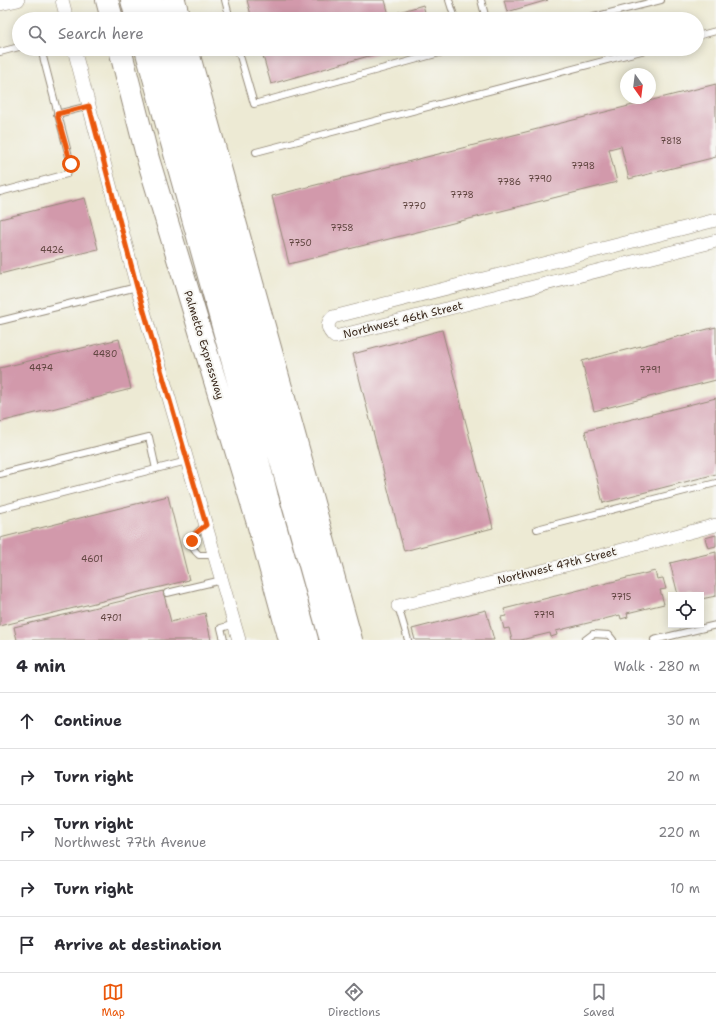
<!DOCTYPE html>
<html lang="en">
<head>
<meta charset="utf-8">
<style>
  body { margin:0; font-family:"Shantell Sans",sans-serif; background:#f2f2f3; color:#2b2b33 }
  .controls { position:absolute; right:12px; bottom:12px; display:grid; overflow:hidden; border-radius:0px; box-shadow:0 2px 10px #0003 }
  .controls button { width:36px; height:36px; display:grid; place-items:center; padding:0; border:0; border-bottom:1px solid #e1e1e2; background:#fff; color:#2b2b33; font:20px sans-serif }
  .compass { position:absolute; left:620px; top:68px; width:36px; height:36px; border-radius:50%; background:#fff; box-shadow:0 2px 10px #0003; rotate:166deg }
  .stop { position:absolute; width:12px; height:12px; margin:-9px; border:3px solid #ea580c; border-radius:50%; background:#fff }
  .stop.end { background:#ea580c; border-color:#fff; box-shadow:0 1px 4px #0008 }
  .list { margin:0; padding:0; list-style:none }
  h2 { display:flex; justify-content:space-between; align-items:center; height:52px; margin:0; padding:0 16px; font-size:17px }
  h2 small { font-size:13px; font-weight:400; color:#7c7c81 }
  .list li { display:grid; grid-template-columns:26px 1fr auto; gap:12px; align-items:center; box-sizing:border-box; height:56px; padding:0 16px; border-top:1px solid #e1e1e2 }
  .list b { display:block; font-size:15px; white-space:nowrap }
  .list p { margin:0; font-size:13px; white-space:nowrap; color:#7c7c81 }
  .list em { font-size:13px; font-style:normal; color:#7c7c81 }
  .icon { flex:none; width:22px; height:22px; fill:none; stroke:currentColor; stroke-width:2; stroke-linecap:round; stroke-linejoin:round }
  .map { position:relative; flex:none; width:716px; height:640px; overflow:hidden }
  .search { position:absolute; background:#fff; box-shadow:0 2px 10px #0003; left:12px; right:12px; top:12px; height:44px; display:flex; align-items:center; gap:10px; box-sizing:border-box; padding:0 14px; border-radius:22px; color:#7c7c81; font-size:15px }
  .sheet { height:332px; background:#fff }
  nav { display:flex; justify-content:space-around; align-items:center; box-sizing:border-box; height:56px; border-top:1px solid #e1e1e2; background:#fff; font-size:11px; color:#7c7c81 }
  nav a { display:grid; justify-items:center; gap:2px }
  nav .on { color:#ea580c }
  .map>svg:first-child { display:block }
  .building { fill:#d299ab }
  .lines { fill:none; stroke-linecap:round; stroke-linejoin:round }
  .lane-casing { stroke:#948a79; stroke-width:8 }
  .street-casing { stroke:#948a79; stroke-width:14 }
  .highway-casing { stroke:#948a79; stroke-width:24 }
  .lane { stroke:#fff; stroke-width:6 }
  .street { stroke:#fff; stroke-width:13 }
  .highway { stroke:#fff; stroke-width:22 }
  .route { stroke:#ea580c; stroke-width:5 }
  .labels { text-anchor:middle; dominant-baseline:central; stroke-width:4; stroke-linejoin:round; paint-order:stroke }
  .number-label { font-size:9px; fill:#614641 }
  .street-label { font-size:11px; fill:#3b2a1e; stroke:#f6f6f2 }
</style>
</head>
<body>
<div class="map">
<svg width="716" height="640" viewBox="0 0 716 640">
  <rect width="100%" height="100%" fill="#f6f6f2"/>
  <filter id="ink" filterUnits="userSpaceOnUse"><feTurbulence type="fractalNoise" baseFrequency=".025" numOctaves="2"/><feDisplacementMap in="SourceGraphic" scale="8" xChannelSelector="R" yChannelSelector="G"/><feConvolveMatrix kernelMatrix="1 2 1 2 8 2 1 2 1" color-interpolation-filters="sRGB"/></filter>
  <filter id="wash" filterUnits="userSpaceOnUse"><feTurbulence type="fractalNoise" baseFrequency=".012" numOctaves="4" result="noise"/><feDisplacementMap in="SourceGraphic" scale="16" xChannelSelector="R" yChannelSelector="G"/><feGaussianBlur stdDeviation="0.9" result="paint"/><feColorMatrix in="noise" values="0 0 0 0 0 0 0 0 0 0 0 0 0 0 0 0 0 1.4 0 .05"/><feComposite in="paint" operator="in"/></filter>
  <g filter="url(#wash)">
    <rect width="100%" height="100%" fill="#edead4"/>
    <g id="blocks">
      <!-- building -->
      <path class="building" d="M247 0H385L389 15 423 5 427 19H252Z
        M504 0H548L507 12Z
        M261 49H393L271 84Z
        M716 84V157L629 179 621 146 609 149 617 182 289 264 272 196Z
        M85 198 98 249 0 274V219Z
        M716 327V380L594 411 582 361Z
        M442 330 493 528 404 551 353 354Z
        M119 339 131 389 0 422V368Z
        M716 398V474L603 503 585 431Z
        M168 496 189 580 0 626V538Z
        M716 535V546L708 548 705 538Z
        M716 552V596L701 599V595H678L670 563Z
        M655 571 657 579 663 578 666 589 660 590 664 604 627 613 628 617 621 619 620 615 556 631 557 635 551 637 550 633 521 640H512L509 628 504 629 501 617 506 616 504 609Z
        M163 591 171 622 205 613 211 640H17L14 627Z
        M486 610 494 640H415L412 629Z"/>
    </g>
  </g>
  <g filter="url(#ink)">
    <use href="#blocks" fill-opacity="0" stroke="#948a79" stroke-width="1"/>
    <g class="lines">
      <defs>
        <path id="lane" d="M225 0 230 19
          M449 0 455 19
          M481 0 486 19
          M586 19 661 0
          M697 36 716 31
          M238 49 254 104 454 49
          M0 52 19 47
          M57 114 89 106
          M256 152 649 49
          M0 192 67 174 71 164 41 49
          M0 321 137 287
          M0 474 149 437 156 469
          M0 509 187 461
          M206 525C194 534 185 543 199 555H214
          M537 529 716 483
          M167 593 222 580
          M398 606 408 640
          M224 640 221 628 235 624
          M585 640 593 634 609 635 613 640
          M654 640 716 625"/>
        <path id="street" d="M62 0 67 19
          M0 4 18 0
          M74 49 137 287 239 640
          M716 220 333 317C325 324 328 331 335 337L716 241
          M398 606 570 564 716 525"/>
        <path id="highway" d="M107 0 112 19
          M132 0 137 19
          M152 0 158 19
          M174 0 179 19
          M120 49 148 159 258 523 290 640
          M146 49 239 384 267 497 307 640
          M166 49 331 640
          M187 49 351 640"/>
      </defs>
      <!-- lane casing -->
      <use href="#lane" class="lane-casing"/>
      <!-- street casing -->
      <use href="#street" class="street-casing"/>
      <!-- highway casing -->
      <use href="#highway" class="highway-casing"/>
      <!-- lane -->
      <use href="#lane" class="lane"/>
      <!-- street -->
      <use href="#street" class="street"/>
      <!-- highway -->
      <use href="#highway" class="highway"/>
    </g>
  </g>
  <g class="lines" filter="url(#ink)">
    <!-- route -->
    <path class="route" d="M71 164 57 114 89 106 137 287 206 525 196 533 192 541"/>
  </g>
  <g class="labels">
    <!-- number labels -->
    <g class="number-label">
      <text x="671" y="141">7818</text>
      <text x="583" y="166">7798</text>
      <text x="540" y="179">7790</text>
      <text x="509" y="182">7786</text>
      <text x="462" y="195">7778</text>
      <text x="414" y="206">7770</text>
      <text x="342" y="228">7758</text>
      <text x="300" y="243">7750</text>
      <text x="52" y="250">4426</text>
      <text x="105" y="354">4480</text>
      <text x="41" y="368">4474</text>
      <text x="650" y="370">7791</text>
      <text x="92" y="559">4601</text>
      <text x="621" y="597">7715</text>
      <text x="544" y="615">7719</text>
      <text x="111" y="618">4701</text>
    </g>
    <!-- street labels -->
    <g class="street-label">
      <text transform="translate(403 320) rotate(-14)">Northwest 46th Street</text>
      <text transform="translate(204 345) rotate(73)">Palmetto Expressway</text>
      <text transform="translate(557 566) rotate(-14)">Northwest 47th Street</text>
    </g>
  </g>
</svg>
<div class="controls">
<button><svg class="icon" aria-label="locate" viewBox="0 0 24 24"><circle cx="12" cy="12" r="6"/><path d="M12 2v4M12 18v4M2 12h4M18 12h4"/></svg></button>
</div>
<svg class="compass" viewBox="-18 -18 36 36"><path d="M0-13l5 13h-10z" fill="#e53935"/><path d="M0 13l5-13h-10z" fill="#7c7c81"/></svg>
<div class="stop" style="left:71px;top:164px"></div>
<div class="stop end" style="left:192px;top:541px"></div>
<div class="search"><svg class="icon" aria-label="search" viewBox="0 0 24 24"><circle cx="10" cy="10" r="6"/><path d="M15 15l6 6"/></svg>Search here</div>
</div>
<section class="sheet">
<h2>4 min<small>Walk · 280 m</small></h2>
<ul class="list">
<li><svg class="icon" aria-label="ahead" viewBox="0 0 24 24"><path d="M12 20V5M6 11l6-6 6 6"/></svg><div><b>Continue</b></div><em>30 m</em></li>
<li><svg class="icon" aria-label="right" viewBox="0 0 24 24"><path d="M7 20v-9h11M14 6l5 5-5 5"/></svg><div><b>Turn right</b></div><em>20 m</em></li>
<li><svg class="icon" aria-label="right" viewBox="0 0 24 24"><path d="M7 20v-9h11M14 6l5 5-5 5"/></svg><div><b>Turn right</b><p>Northwest 77th Avenue</p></div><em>220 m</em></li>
<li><svg class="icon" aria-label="right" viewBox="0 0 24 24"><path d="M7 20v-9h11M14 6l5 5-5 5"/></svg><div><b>Turn right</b></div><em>10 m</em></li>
<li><svg class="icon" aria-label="arrive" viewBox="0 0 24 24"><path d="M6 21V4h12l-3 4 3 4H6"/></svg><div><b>Arrive at destination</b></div></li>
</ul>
</section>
<nav>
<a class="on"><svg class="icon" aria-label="map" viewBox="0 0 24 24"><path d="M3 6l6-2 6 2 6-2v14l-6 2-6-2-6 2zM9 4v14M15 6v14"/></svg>Map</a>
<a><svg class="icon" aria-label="directions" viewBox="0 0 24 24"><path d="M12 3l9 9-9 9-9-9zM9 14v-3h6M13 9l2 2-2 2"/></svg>Directions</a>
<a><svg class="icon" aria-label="saved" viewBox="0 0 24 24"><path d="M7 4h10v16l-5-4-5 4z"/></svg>Saved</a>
</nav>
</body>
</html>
